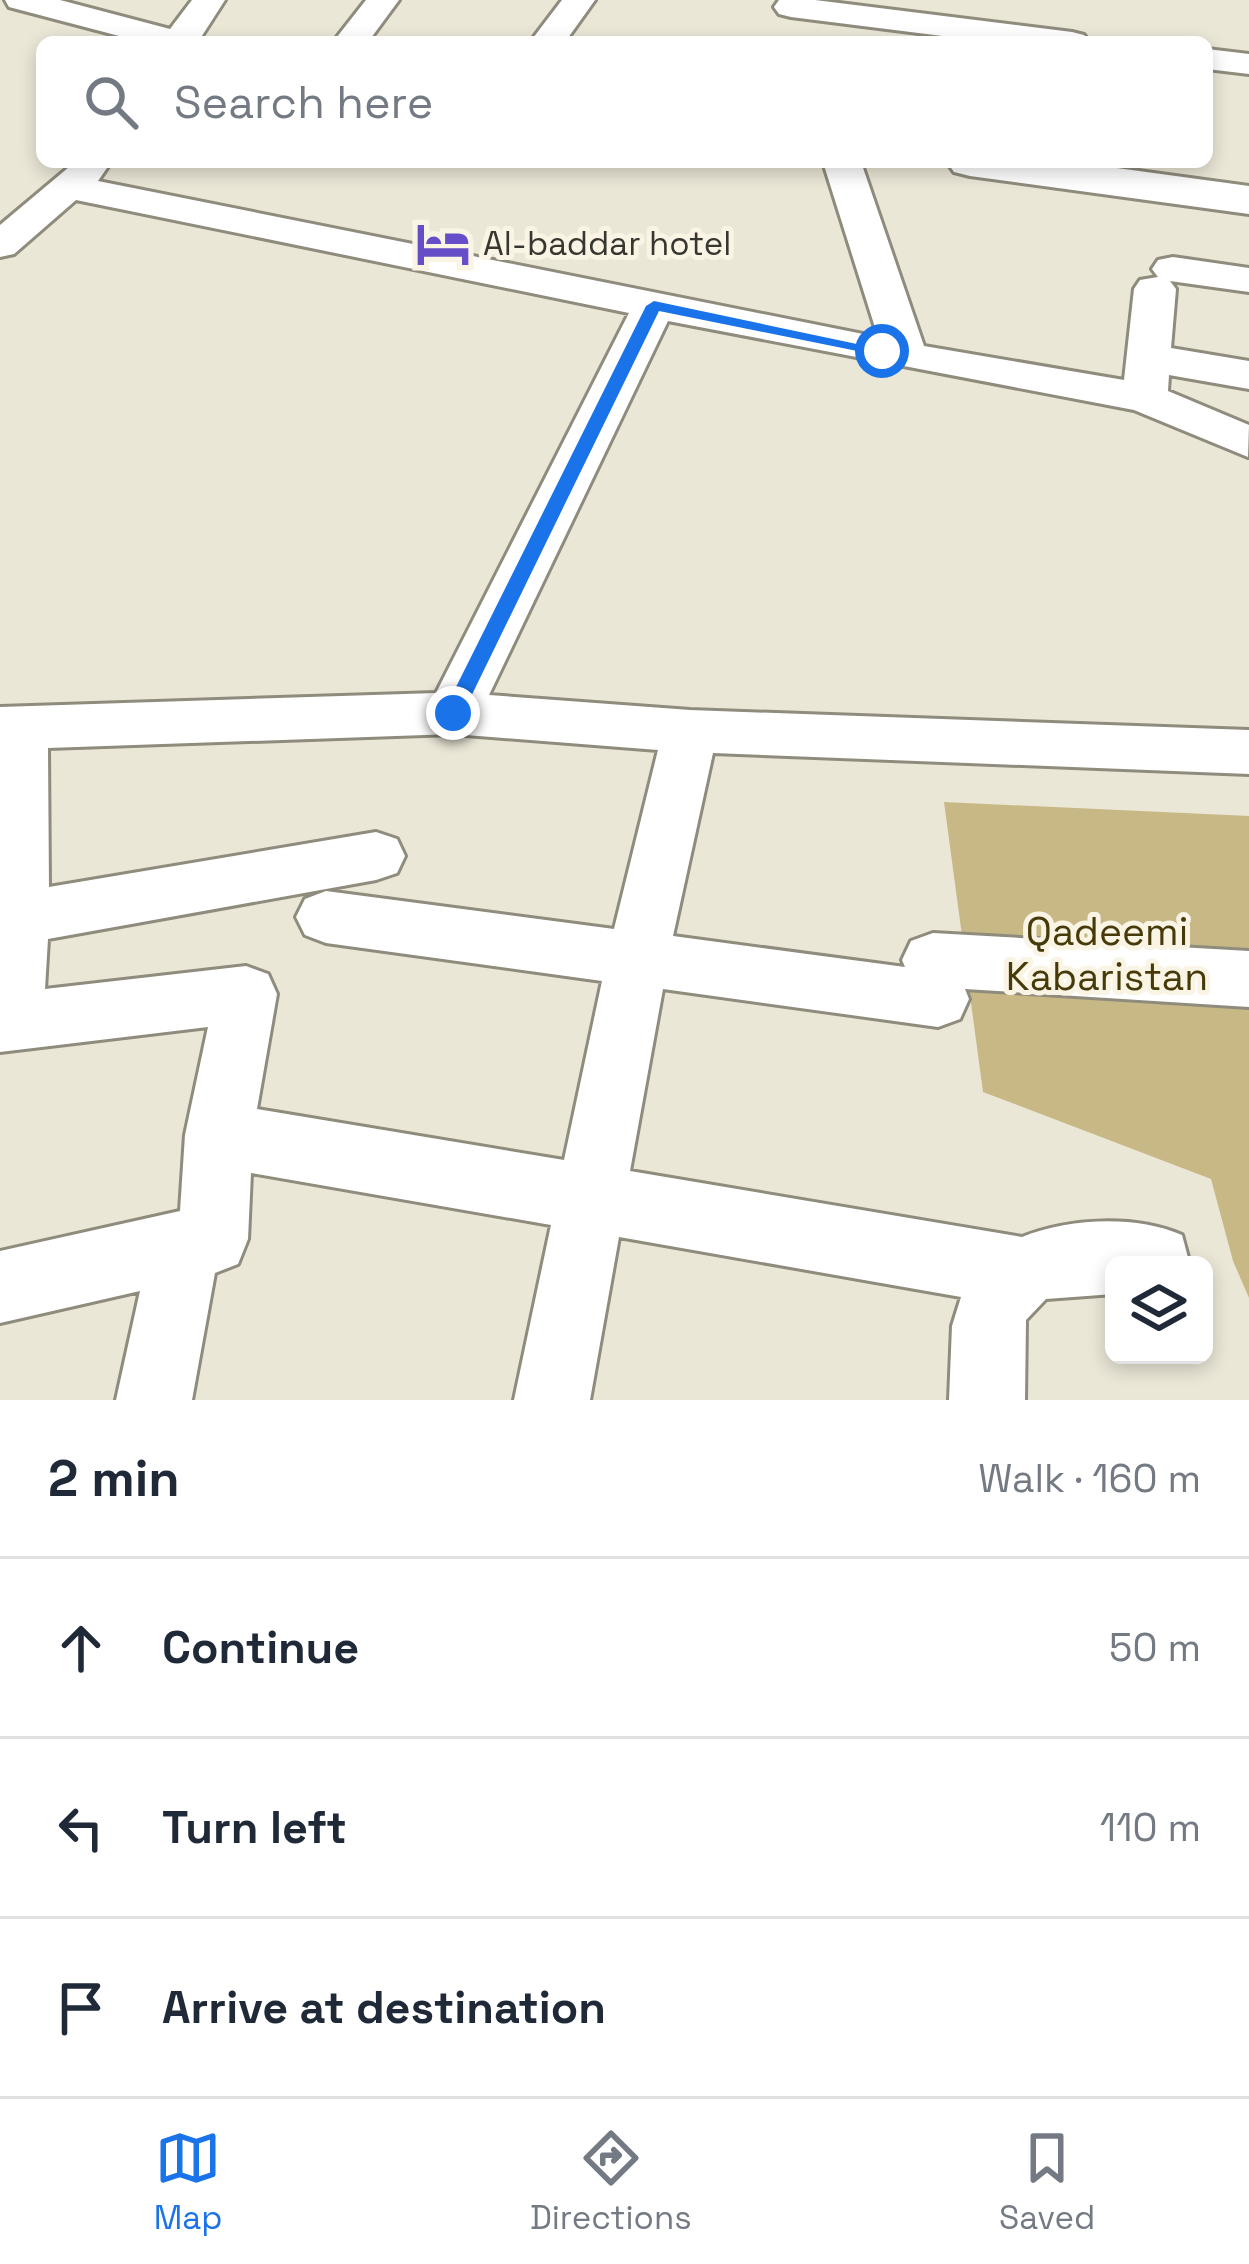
<!DOCTYPE html>
<html lang="en">
<head>
<meta charset="utf-8">
<style>
  body { margin:0; font-family:"Space Grotesk",sans-serif; background:#f6f6f7; color:#1f2937 }
  .controls { position:absolute; right:36px; bottom:36px; display:grid; overflow:hidden; border-radius:18px; box-shadow:0 6px 18px #0003 }
  .controls button { width:108px; height:108px; display:grid; place-items:center; padding:0; border:0; border-bottom:3px solid #e0e1e3; background:#fff; color:#1f2937; font:60px sans-serif }
  .stop { position:absolute; width:36px; height:36px; margin:-27px; border:9px solid #1a73e8; border-radius:50%; background:#fff }
  .stop.end { background:#1a73e8; border-color:#fff; box-shadow:0 3px 12px #0008 }
  .list { margin:0; padding:0; list-style:none }
  h2 { display:flex; justify-content:space-between; align-items:center; height:156px; margin:0; padding:0 48px; font-size:51px }
  h2 small { font-size:39px; font-weight:400; color:#747a83 }
  .list li { display:grid; grid-template-columns:78px 1fr auto; gap:36px; align-items:center; box-sizing:border-box; height:180px; padding:0 48px; border-top:3px solid #e0e1e3 }
  .list b { display:block; font-size:45px; white-space:nowrap }
  .list em { font-size:39px; font-style:normal; color:#747a83 }
  .icon { flex:none; width:66px; height:66px; fill:none; stroke:currentColor; stroke-width:2; stroke-linecap:round; stroke-linejoin:round }
  .map { position:relative; flex:none; width:1249px; height:1400px; overflow:hidden }
  .search { position:absolute; background:#fff; box-shadow:0 6px 18px #0003; left:36px; right:36px; top:36px; height:132px; display:flex; align-items:center; gap:30px; box-sizing:border-box; padding:0 42px; border-radius:18px; color:#747a83; font-size:45px }
  .sheet { height:696px; background:#fff }
  nav { display:flex; justify-content:space-around; align-items:center; box-sizing:border-box; height:168px; border-top:3px solid #e0e1e3; background:#fff; font-size:33px; color:#747a83 }
  nav a { display:grid; justify-items:center; gap:6px }
  nav .on { color:#1a73e8 }
  .map>svg:first-child { display:block }
  .green { fill:#c7b886 }
  .lines { fill:none; stroke-linecap:round; stroke-linejoin:round }
  .minor-casing { stroke:#8f8b7d; stroke-width:6 }
  .major-casing { stroke:#8f8b7d; stroke-width:6 }
  .minor { fill:#fff; fill-rule:evenodd }
  .major { fill:#fff; fill-rule:evenodd }
  .route { fill:#1a73e8 }
  .labels { text-anchor:middle; dominant-baseline:central; stroke-width:10; stroke-linejoin:round; paint-order:stroke }
  .far-poi-label { font-size:33px; fill:#373630; stroke:#f9f4e4; text-anchor:start }
  .park-label { font-size:39px; fill:#473a09; stroke:#f9f4e4 }
</style>
</head>
<body>
<div class="map">
<svg width="1249" height="1400" viewBox="0 0 1249 1400">
  <rect width="100%" height="100%" fill="#ebe7d7"/>
  <!-- green -->
  <path class="green" d="M944 802 1249 816V1298L1233 1261 1211 1179 983 1092Z"/>
  <g class="lines">
    <defs>
      <path id="minor" d="M5 0H60L170 29 192 0H225L198 42H142L9 7Z
        M366 0H399L368 42H333Z
        M562 0H595L565 42H530Z
        M779 0H815L1072 32 1084 35 1089 42H990L791 17 779 14 774 7Z
        M1207 49 1249 54V74L1207 69Z
        M75 162H111L98 181 878 337 823 162H861L924 346 1124 380 1134 289 1140 280 1158 277 1152 269 1158 260 1173 257 1249 268V292L1170 281 1176 289 1171 348 1249 361V389L1169 375 1168 391 1249 425 1248 457 1134 410 668 321 489 695 690 710 1249 730V774L713 753 673 936 905 967 902 960 911 941 933 933 1249 951V1007L965 989 969 999 960 1019 938 1027 663 989 630 1171 1022 1237C1070 1218 1135 1215 1182 1235L1190 1265H1114V1294L1046 1299 1026 1320 1025 1400H949L952 1326 961 1297 619 1237 590 1400H514L551 1225 251 1173 248 1239 238 1264 215 1273 192 1400H116L140 1291 0 1323V1251L180 1211 185 1135 208 1027 0 1052V707L436 693 629 313 76 200 14 254 0 257V225ZM453 734 658 750 614 929 326 891 305 899 296 917 305 935 326 943 602 981 564 1160 257 1109 277 994 268 974 246 966 45 989 48 939 376 880 397 873 405 856 397 839 376 832 49 887 48 748Z"/>
      <path id="major" d="M947 162H1073L1249 186V214L970 176 954 172Z"/>
    </defs>
    <!-- minor casing -->
    <use href="#minor" class="minor-casing"/>
    <!-- major casing -->
    <use href="#major" class="major-casing"/>
    <!-- minor -->
    <use href="#minor" class="minor"/>
    <!-- major -->
    <use href="#major" class="major"/>
  </g>
  <!-- route -->
  <path class="route" d="M654 301 890 351 882 356 659 311 463 713 453 720 446 718 443 713 646 306Z"/>
  <!-- icons -->
  <defs>
    <symbol id="hotel-bare" viewBox="-9 -9 18 18"><path d="M-6-4.5h1.5V1H6V5H4.5V3h-9V5H-6ZM-4 0a1.8 1.8 0 1 1 3.6 0ZM.5 0V-2.5h3Q6-2.5 6 0Z" fill="#654ec7" stroke="#f9f4e4" stroke-width="2.5" paint-order="stroke"/></symbol>
  </defs>
  <g fill-rule="evenodd">
    <use href="#hotel-bare" x="405" y="206" width="76" height="76"/>
  </g>
  <g class="labels">
    <!-- far-poi labels -->
    <g class="far-poi-label">
      <text x="483" y="244">Al-baddar hotel</text>
    </g>
    <!-- park labels -->
    <g class="park-label">
      <text x="1107" y="931">Qadeemi<tspan x="1107" dy="45">Kabaristan</tspan></text>
    </g>
  </g>
</svg>
<div class="controls">
<button><svg class="icon" aria-label="layers" viewBox="0 0 24 24"><path d="M12 4l9 5-9 5-9-5zM3 14l9 5 9-5"/></svg></button>
</div>
<div class="stop" style="left:882px;top:351px"></div>
<div class="stop end" style="left:453px;top:713px"></div>
<div class="search"><svg class="icon" aria-label="search" viewBox="0 0 24 24"><circle cx="10" cy="10" r="6"/><path d="M15 15l6 6"/></svg>Search here</div>
</div>
<section class="sheet">
<h2>2 min<small>Walk · 160 m</small></h2>
<ul class="list">
<li><svg class="icon" aria-label="ahead" viewBox="0 0 24 24"><path d="M12 20V5M6 11l6-6 6 6"/></svg><div><b>Continue</b></div><em>50 m</em></li>
<li><svg class="icon" aria-label="left" viewBox="0 0 24 24"><path d="M17 20v-9H6M10 6l-5 5 5 5"/></svg><div><b>Turn left</b></div><em>110 m</em></li>
<li><svg class="icon" aria-label="arrive" viewBox="0 0 24 24"><path d="M6 21V4h12l-3 4 3 4H6"/></svg><div><b>Arrive at destination</b></div></li>
</ul>
</section>
<nav>
<a class="on"><svg class="icon" aria-label="map" viewBox="0 0 24 24"><path d="M3 6l6-2 6 2 6-2v14l-6 2-6-2-6 2zM9 4v14M15 6v14"/></svg>Map</a>
<a><svg class="icon" aria-label="directions" viewBox="0 0 24 24"><path d="M12 3l9 9-9 9-9-9zM9 14v-3h6M13 9l2 2-2 2"/></svg>Directions</a>
<a><svg class="icon" aria-label="saved" viewBox="0 0 24 24"><path d="M7 4h10v16l-5-4-5 4z"/></svg>Saved</a>
</nav>
</body>
</html>
